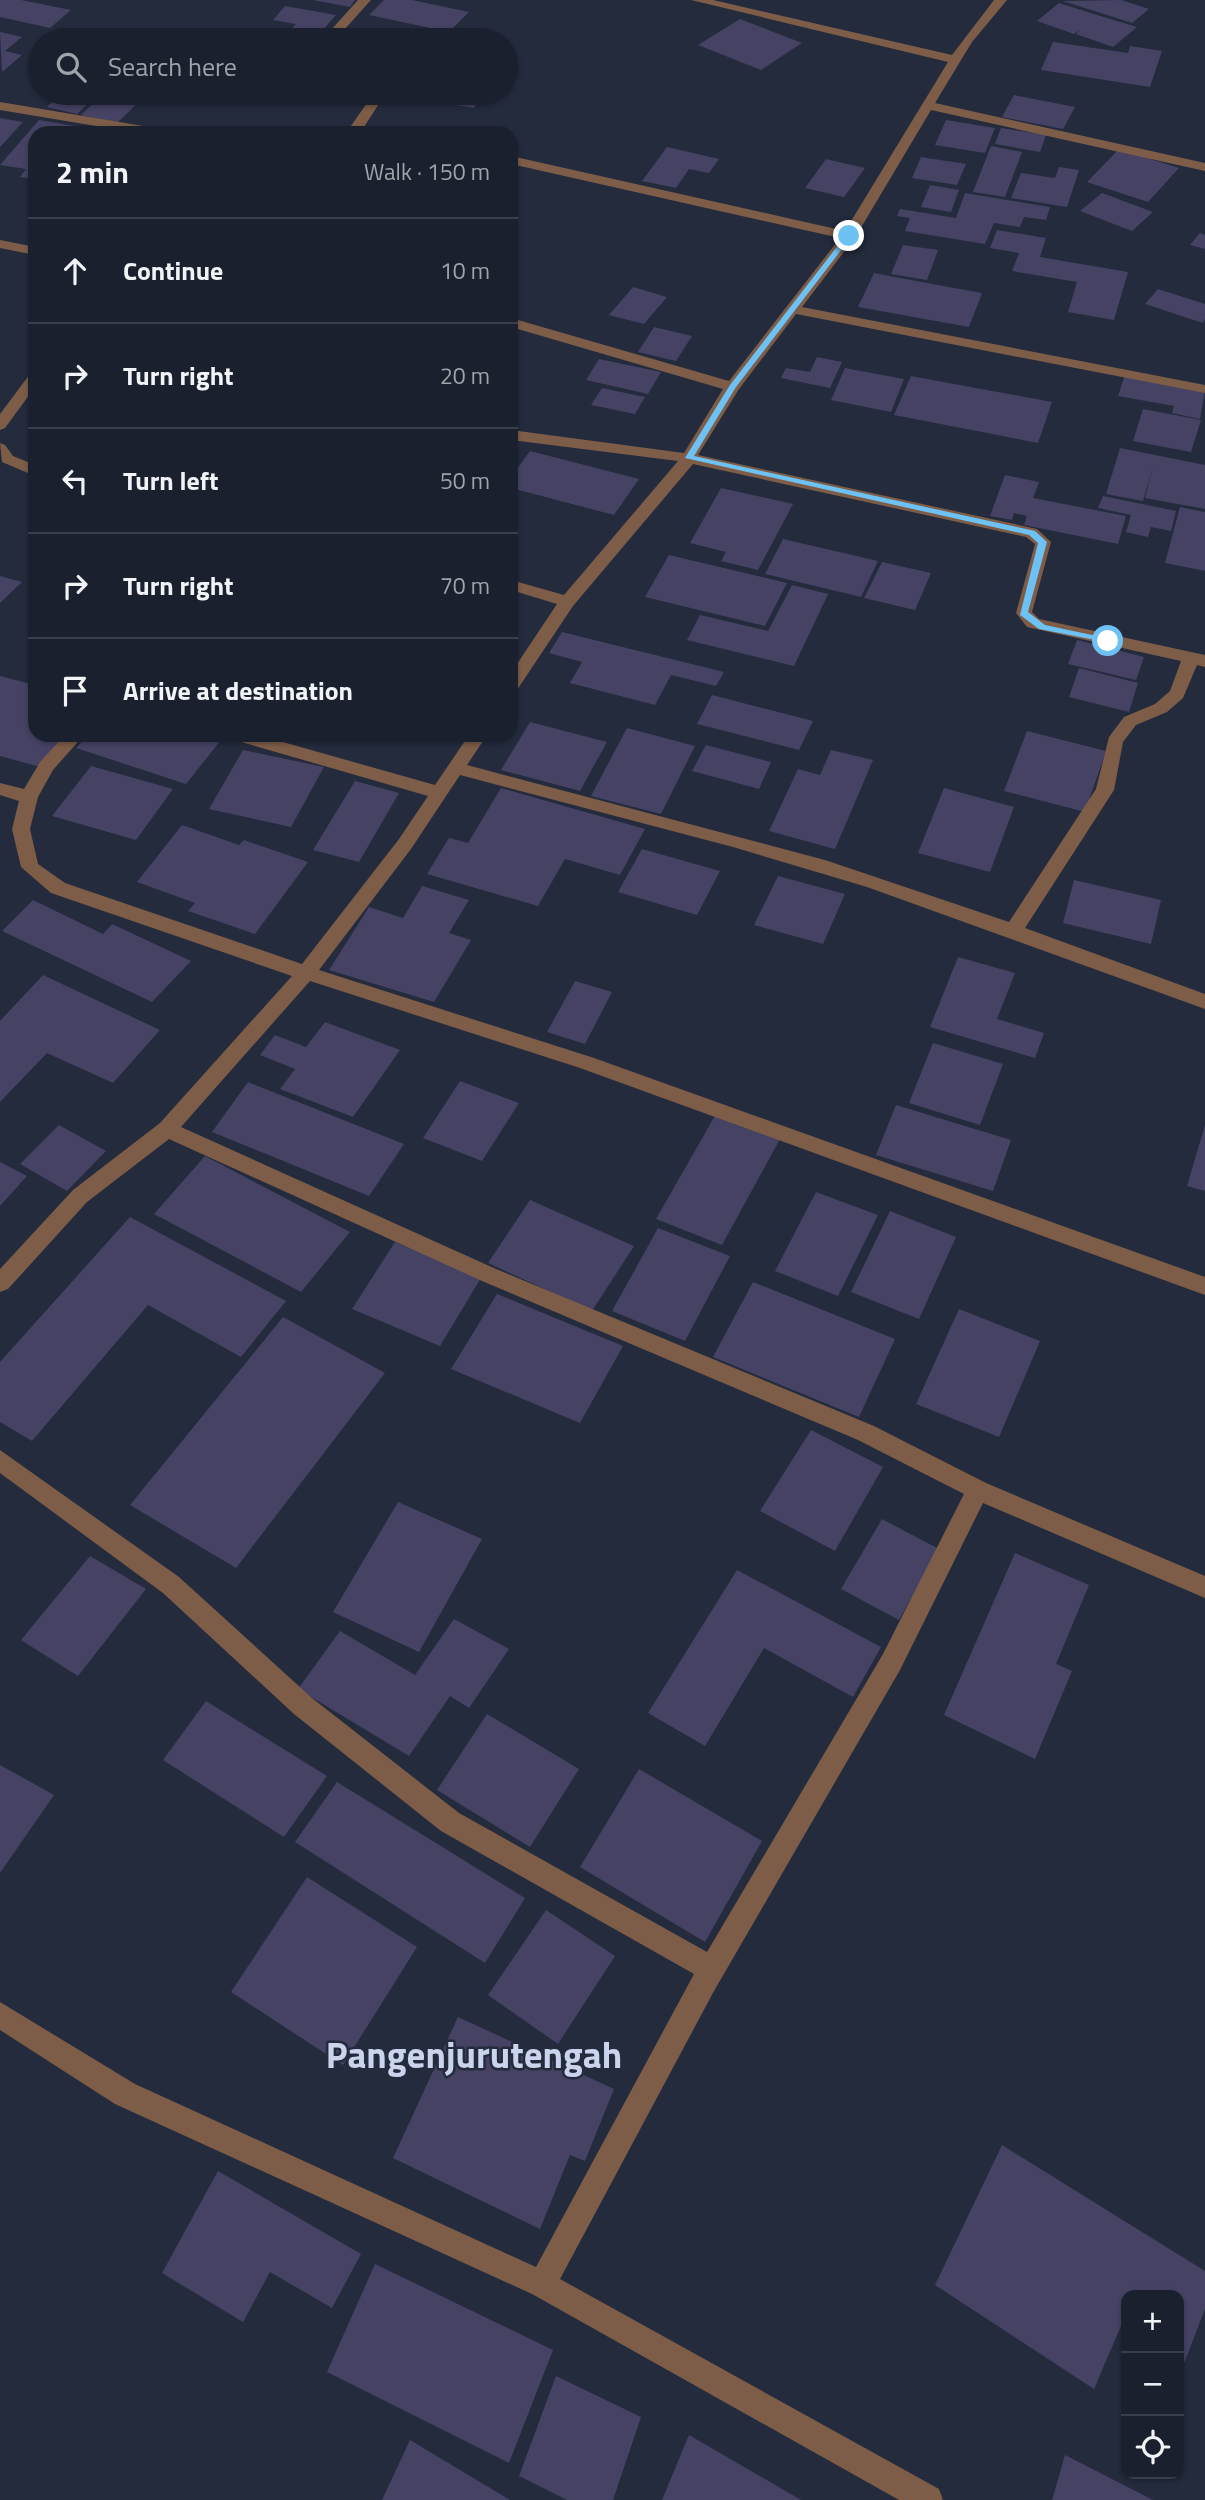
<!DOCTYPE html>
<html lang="en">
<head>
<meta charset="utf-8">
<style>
  body { margin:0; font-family:"Titillium Web",sans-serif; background:#232836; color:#f1f3f6 }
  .controls { position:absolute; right:21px; bottom:21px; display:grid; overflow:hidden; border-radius:14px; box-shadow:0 2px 5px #0004 }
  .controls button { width:63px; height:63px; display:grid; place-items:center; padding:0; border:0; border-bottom:2px solid #383e4a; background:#1a202e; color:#f1f3f6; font:35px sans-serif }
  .stop { position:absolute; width:21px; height:21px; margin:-16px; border:5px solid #6ec2f3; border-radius:50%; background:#fff }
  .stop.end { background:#6ec2f3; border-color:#fff; box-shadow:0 2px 7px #0008 }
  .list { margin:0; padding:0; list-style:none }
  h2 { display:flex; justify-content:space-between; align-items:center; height:91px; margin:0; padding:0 28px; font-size:30px }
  h2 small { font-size:23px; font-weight:400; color:#9fa3aa }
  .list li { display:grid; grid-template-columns:46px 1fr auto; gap:21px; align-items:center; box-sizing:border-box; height:105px; padding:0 28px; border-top:2px solid #383e4a }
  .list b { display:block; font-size:26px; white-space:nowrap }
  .list em { font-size:23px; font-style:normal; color:#9fa3aa }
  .icon { flex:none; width:38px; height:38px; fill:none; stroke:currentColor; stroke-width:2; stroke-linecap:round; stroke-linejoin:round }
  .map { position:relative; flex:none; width:1205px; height:2500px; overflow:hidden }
  .search { position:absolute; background:#1a202e; box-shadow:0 2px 5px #0004; left:28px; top:28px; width:490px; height:77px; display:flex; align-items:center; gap:18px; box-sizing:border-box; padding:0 24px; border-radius:38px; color:#9fa3aa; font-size:26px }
  .panel { position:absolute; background:#1a202e; box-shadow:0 2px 5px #0004; left:28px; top:126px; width:490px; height:616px; border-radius:21px }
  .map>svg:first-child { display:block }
  .building { fill:#464264 }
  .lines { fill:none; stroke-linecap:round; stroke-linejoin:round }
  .minor { fill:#7d5d48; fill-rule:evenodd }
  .route { fill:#6ec2f3 }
  .labels { text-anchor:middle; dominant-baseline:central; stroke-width:5; stroke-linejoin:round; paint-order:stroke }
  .near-quarter-label { font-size:37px; font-weight:bold; fill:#cad5ed; stroke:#232b3d }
</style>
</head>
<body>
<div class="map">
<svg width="1205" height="2500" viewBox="0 0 1205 2500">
  <rect width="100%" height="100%" fill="#232b3d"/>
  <!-- building -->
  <path class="building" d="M0 0H21L71 10 50 28 0 17Z
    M313 0H355L350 7Z
    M384 0H412L469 12 449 32 369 15Z
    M1121 0 1149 9 1132 23 1063 1Z
    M1059 3 1097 15 1137 27 1113 47 1076 34 1081 29 1074 34 1037 21Z
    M285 6 336 15 314 40H281L296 24 273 20Z
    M740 19 802 43 761 70 698 45Z
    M0 32 22 37 5 51 22 55 2 72Z
    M1053 42 1128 53 1130 46 1162 51 1150 87 1041 70Z
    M62 93H99L77 114 47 107Z
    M104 93H148L117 123 81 115Z
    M403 93H485L474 108 401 96Z
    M1014 95 1075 107 1063 129 1002 117Z
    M0 118 23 122 0 147Z
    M39 120 87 128 82 133H35V179L20 177 26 169 0 165Z
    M946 120 995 128 985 153 935 145Z
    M1001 128 1046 135 1040 152 995 144Z
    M991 146 1022 152 1005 197 973 192Z
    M667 147 719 159 709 173 689 169 676 188 642 181Z
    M1119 149 1179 168 1148 202 1087 182Z
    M921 157 966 164 957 185 912 178Z
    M826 159 865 168 844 197 805 188Z
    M1059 167 1079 170 1067 207 1011 198 1021 173 1055 178Z
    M930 185 959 190 951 212 921 207Z
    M965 193 1050 207 1046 220 1024 217 1020 227 994 223 985 244 905 231 910 218 897 216 900 209 956 218Z
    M1102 193 1153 212 1132 231 1080 211Z
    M997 230 1046 238 1040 257 1128 272 1114 320 1068 312 1077 282 1012 271 1019 253 990 248Z
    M1200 233 1205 235V249L1190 245Z
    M903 245 938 250 927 280 891 274Z
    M874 273 927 283 982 293 969 327 858 307Z
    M633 287 667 297 644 324 609 315Z
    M1158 289 1205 304V319L1203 323 1145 304Z
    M654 327 692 336 676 361 638 352Z
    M817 357 842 362 830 388 781 378 786 368 810 372Z
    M599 359 661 372 648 394 586 380Z
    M845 368 904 379 891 412 831 400Z
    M1125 375 1205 390 1200 419 1172 413 1174 406 1118 396Z
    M911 376 1052 402 1038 443 894 415Z
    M602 388 645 397 635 414 591 405Z
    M1143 409 1201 420 1191 452 1133 441Z
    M1120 448 1205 465V509L1145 498 1153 467 1143 501 1106 494Z
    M530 451 639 479 614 515 511 488V477Z
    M1005 475 1039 482 1033 498 1126 516 1118 544 1024 525 1027 516 1014 513 1012 520 990 516Z
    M721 488 793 504 758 570 721 561 726 552 690 543Z
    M1103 496 1176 511 1171 531 1151 527 1148 537 1126 532 1131 515 1098 508Z
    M1180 507 1205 512V571L1165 563Z
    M783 539 878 561 861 597 765 574Z
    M669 555 787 583 765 626 645 597Z
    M882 562 931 573 915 610 864 598Z
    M0 576 22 582 0 603Z
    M792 585 828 594 794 666 687 640 700 615 768 631Z
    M562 632 724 672 716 686 671 675 655 705 570 683 582 662 549 653Z
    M1077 640 1144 657 1136 680 1068 664Z
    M1079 668 1138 683 1129 712 1069 697Z
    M0 676 35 685V735H68L44 768 0 756Z
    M712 695 813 721 799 750 697 724Z
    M530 722 607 742 580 791 501 770Z
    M627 728 695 746 661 814 591 796Z
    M1027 731 1106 751 1085 812 1004 791Z
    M88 735H206L221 740 186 784 76 748Z
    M706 745 771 762 759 789 692 771Z
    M243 750 324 767 291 827 209 809Z
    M831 750 873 760 835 849 769 831 798 769 820 775Z
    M91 766 173 789 136 840 52 816Z
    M355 781 399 793 359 862 313 850Z
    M501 788 645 829 620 875 565 859 538 906 427 874 449 838 468 843Z
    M944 788 1014 807 990 872 918 853Z
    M182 825 239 845 244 840 308 862 255 934 188 911 195 903 137 882Z
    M642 849 720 871 697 915 618 892Z
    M778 876 845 894 823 944 754 925Z
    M1074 880 1161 900 1151 944 1063 923Z
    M422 886 469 900 449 933 471 940 434 1002 329 970 369 907 403 918Z
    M33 900 103 934 112 924 191 961 152 1002 2 931Z
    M958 957 1015 973 997 1019 1044 1033 1035 1058 930 1027Z
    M43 975 160 1030 113 1083 47 1053 0 1102V1021Z
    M575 981 612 992 585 1044 547 1032Z
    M325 1022 400 1050 353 1117 280 1089 295 1069 260 1055 275 1035 306 1047Z
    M933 1043 1003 1064 980 1125 909 1103Z
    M460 1081 519 1103 482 1161 423 1138Z
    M248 1082 404 1144 369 1196 212 1132Z
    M896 1105 1011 1140 993 1191 876 1155Z
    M716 1114 780 1139 722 1245 656 1219Z
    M59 1125 106 1151 67 1191 20 1164Z
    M1205 1125V1191L1187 1186Z
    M205 1156 350 1232 301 1292 154 1214Z
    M0 1162 27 1176 0 1206Z
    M816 1192 878 1215 838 1296 775 1271Z
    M530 1200 634 1246 592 1311 488 1263Z
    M890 1211 956 1237 919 1319 851 1292Z
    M130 1217 286 1301 241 1357 148 1305 32 1441 0 1422V1362Z
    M658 1228 730 1256 685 1341 612 1311Z
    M395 1242 481 1278 440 1346 352 1309Z
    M753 1282 895 1339 859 1417 713 1357Z
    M497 1294 623 1346 580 1423 451 1369Z
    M959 1309 1040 1341 999 1437 916 1404Z
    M283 1317 385 1373 236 1568 130 1505Z
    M811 1430 883 1467 835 1551 760 1511Z
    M398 1502 482 1539 419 1652 333 1612Z
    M882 1519 939 1549 899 1620 841 1589Z
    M1015 1553 1089 1585 1056 1664 1072 1671 1035 1759 944 1715Z
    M90 1556 146 1589 78 1676 21 1640Z
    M737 1570 881 1647 853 1697 764 1648 705 1746 648 1713Z
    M454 1619 509 1649 469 1708 450 1696 409 1756 298 1689 340 1631 415 1675Z
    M206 1701 327 1776 284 1837 163 1760Z
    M487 1714 579 1769 530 1847 437 1790Z
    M0 1765 54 1795 0 1873Z
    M639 1769 762 1841 705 1942 580 1867Z
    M337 1782 525 1898 485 1963 295 1842Z
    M307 1877 417 1947 343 2065 231 1992Z
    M546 1910 615 1956 558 2044 488 1995Z
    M458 2017 614 2089 585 2161 570 2155 540 2229 393 2158Z
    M1002 2145 1205 2271V2309L1183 2366 1179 2363V2295H1126V2330L1121 2326 1094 2389 935 2285Z
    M218 2171 361 2254 332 2308 270 2272 243 2322 162 2273Z
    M375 2264 553 2350 509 2463 327 2372Z
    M556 2376 641 2417 613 2500H567L519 2476Z
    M689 2435 801 2500H662Z
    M410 2440 510 2500H382Z
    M1065 2455 1153 2500H1052Z"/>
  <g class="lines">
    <!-- minor -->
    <path class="minor" d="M358 0H371L335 40H322Z
      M691 0H713L952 55 994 0H1007L972 42 935 103 1205 163V171L931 110 856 236 802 307 1205 385V393L796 314 739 389 698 455 1037 529 1051 542 1032 612 1039 619 1205 655V667L1197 665 1183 698 1167 712 1136 725 1123 742 1114 790 1025 928 1205 994V1009L867 887 733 847 460 775 411 849 319 970 594 1058 1205 1277V1295L580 1068 310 981 181 1127 496 1269 874 1426 986 1483 1205 1576V1598L983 1503 900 1670 714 1991 560 2279 939 2489 943 2500H899L532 2294 115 2104 0 2030V2002L135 2084 536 2267 694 1974 441 1831 294 1714 163 1593 0 1473V1450L179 1577 312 1698 459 1813 707 1952 883 1654 964 1494 858 1440 482 1281 169 1139 87 1202 8 1289 0 1292V1269L73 1190 160 1123 292 976 51 893 21 867 12 829 19 801 0 795V783L24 789 40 762 65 735H84L53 770 38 797 30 829 38 864 65 883 302 964 399 839 428 796 231 739 228 735H258L435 785 469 735H487L467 765 825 860 1009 922 1096 789 1109 737 1124 717 1155 704 1170 691 1181 661 1027 627 1016 613 1035 544 1026 537 693 464 573 606 517 690 511 692V673L557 604 511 590V580L564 595 678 461 511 440V430L684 453 723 389 511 327V318L729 381 840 238 511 164V156L845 231 948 62Z
      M374 93H386L360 133H346Z
      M0 102 161 129 168 133H138L0 110Z
      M0 240 35 247V255L0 248Z
      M35 373V387L5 428 0 430V414L30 374Z
      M0 443 5 445 13 456 35 465V476L2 462Z"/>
  </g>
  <!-- route -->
  <path class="route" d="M846 235 852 236 736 387 694 456 1035 531 1047 542 1028 612 1045 625 1111 639V643L1039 629 1020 615 1038 543 1029 535 685 458 730 385Z"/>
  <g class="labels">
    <!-- near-quarter labels -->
    <g class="near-quarter-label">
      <text x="474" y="2054">Pangenjurutengah</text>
    </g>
  </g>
</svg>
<div class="controls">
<button>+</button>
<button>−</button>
<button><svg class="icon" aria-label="locate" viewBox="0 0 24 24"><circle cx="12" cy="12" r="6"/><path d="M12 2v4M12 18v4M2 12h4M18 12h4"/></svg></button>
</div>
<div class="stop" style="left:1108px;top:641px"></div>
<div class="stop end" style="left:849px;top:236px"></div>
<div class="search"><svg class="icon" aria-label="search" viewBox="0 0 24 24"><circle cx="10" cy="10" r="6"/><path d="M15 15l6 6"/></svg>Search here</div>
<section class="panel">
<h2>2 min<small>Walk · 150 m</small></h2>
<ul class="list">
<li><svg class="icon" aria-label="ahead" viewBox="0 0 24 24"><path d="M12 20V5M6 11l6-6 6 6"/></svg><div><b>Continue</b></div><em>10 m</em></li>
<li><svg class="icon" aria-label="right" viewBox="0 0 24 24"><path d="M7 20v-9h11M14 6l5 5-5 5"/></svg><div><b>Turn right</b></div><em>20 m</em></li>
<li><svg class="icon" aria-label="left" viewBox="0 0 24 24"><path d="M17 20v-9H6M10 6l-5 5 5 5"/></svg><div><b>Turn left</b></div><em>50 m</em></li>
<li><svg class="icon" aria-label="right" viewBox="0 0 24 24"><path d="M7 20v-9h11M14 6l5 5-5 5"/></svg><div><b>Turn right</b></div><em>70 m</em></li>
<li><svg class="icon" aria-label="arrive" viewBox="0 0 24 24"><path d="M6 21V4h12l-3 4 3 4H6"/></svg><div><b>Arrive at destination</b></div></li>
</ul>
</section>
</div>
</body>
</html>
